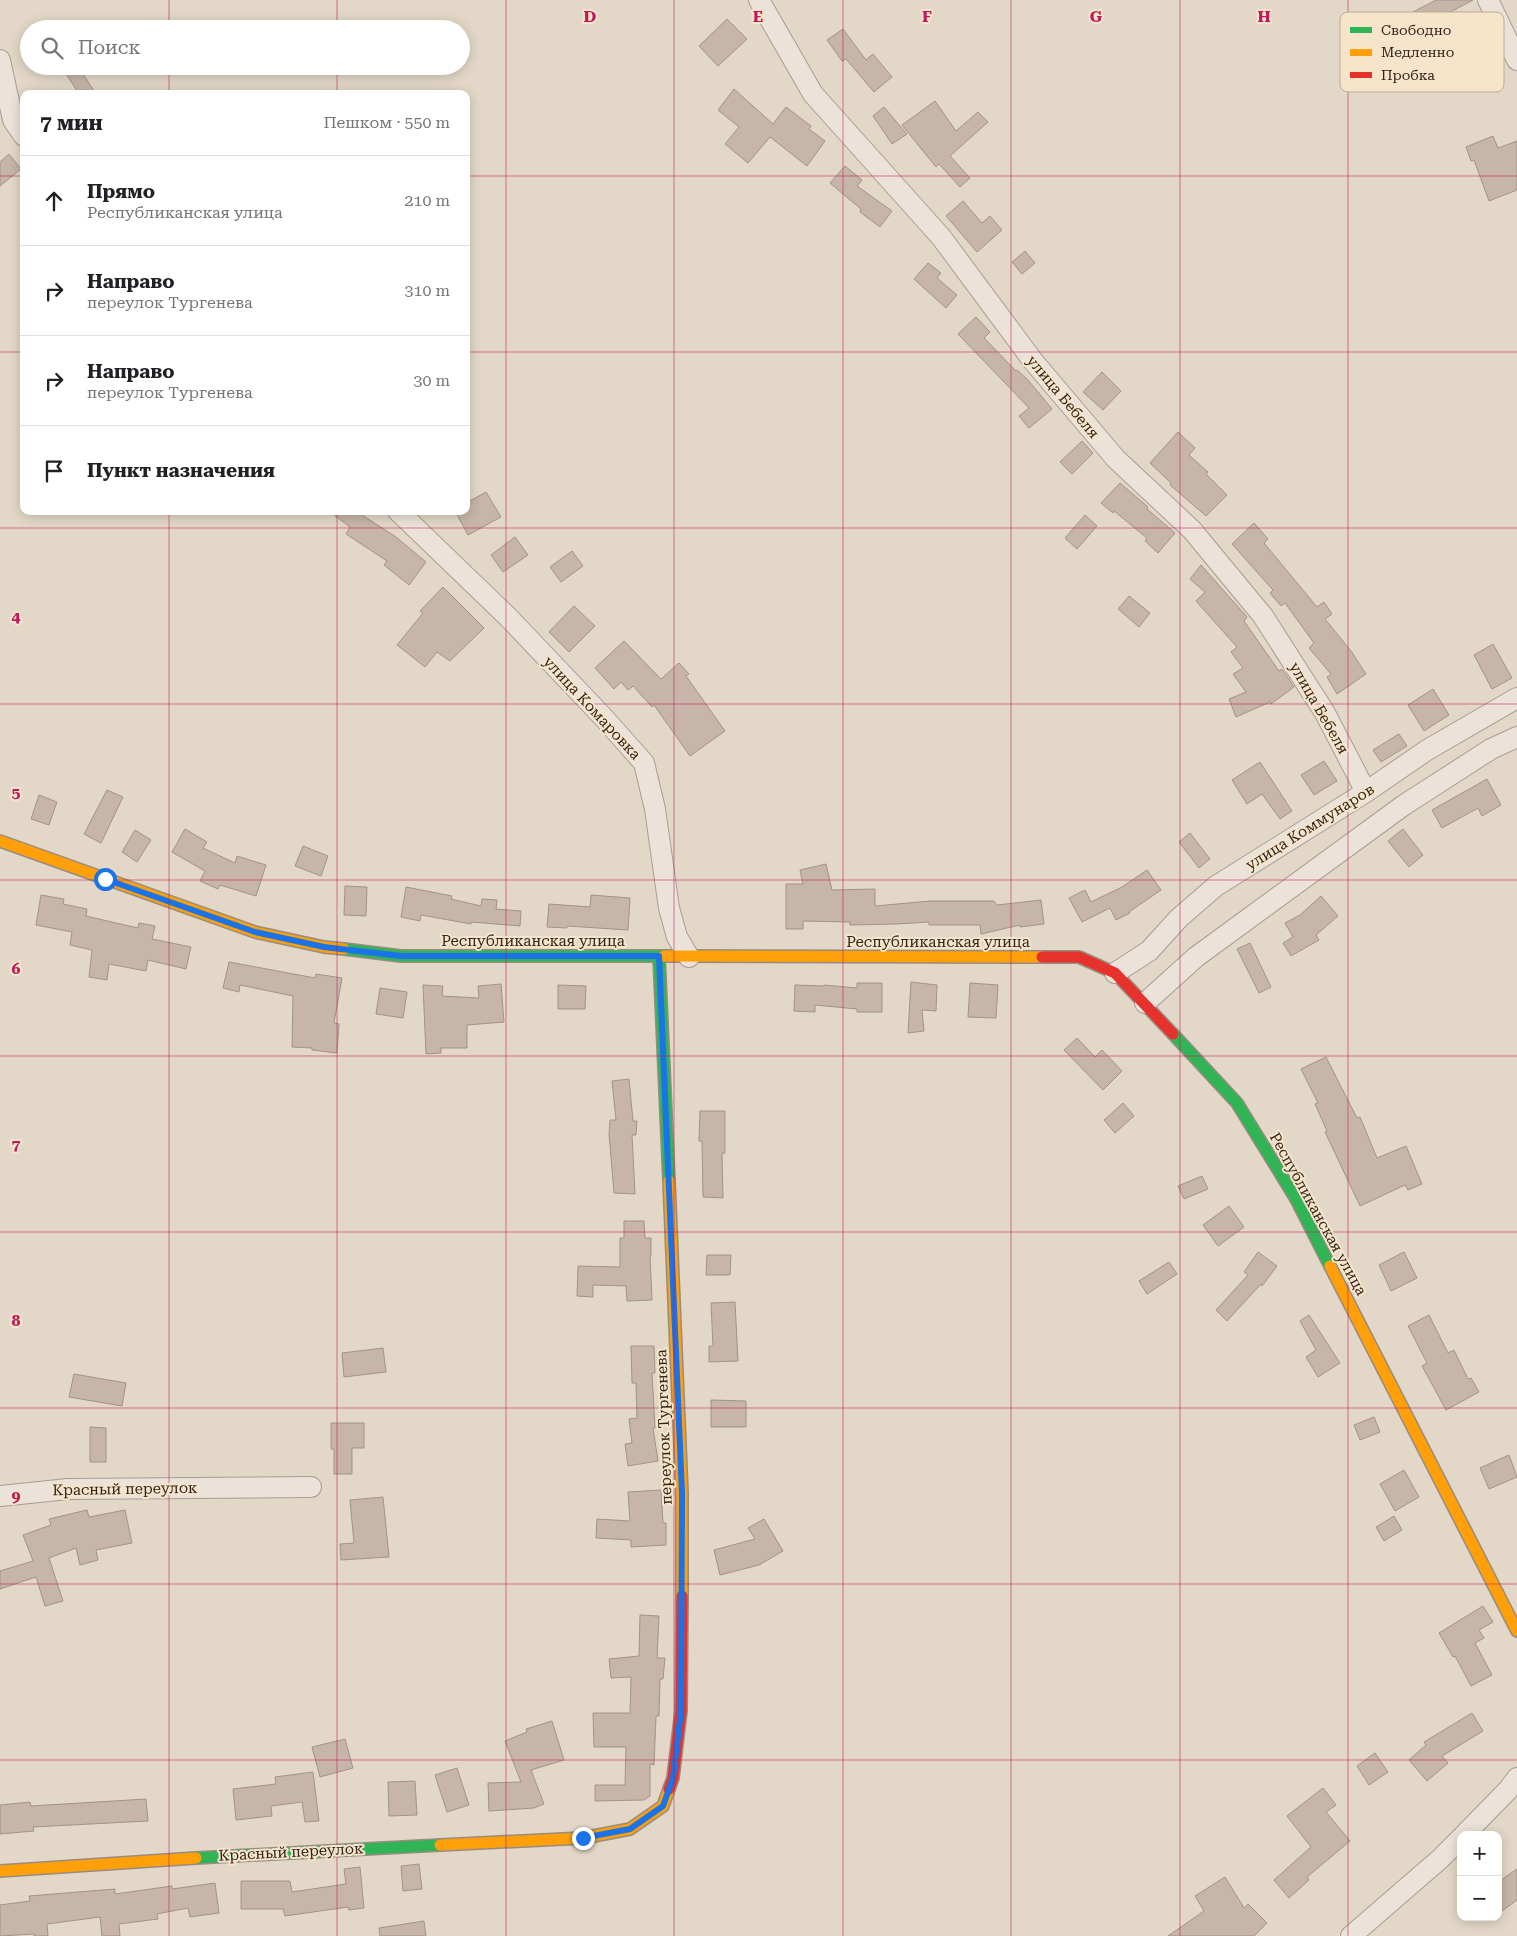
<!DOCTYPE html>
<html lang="ru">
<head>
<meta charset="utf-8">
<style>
  body { margin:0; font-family:"Roboto Serif",serif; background:#f6f6f6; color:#202124 }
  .controls { position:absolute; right:15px; bottom:15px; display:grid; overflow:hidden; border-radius:10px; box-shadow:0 2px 12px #0003 }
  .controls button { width:45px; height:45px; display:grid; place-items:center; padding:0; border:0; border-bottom:1px solid #e0e0e0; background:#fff; color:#202124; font:25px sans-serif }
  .stop { position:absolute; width:15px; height:15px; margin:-11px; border:4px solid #1a73e8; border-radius:50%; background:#fff }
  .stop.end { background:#1a73e8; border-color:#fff; box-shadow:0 1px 5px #0008 }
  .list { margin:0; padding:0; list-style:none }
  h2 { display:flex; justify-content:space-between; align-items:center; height:65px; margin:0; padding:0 20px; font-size:21px }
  h2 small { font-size:16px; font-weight:400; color:#757577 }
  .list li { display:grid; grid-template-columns:32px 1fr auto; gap:15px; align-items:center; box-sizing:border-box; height:90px; padding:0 20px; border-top:1px solid #e0e0e0 }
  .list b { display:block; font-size:19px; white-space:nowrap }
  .list p { margin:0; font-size:16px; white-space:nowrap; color:#757577 }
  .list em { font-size:16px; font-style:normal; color:#757577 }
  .icon { flex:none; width:28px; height:28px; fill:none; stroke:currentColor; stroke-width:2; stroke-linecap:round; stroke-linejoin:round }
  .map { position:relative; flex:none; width:1517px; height:1936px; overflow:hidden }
  .search { position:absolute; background:#fff; box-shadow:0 2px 12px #0003; left:20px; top:20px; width:450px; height:55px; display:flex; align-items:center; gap:12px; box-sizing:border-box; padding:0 18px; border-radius:28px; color:#757577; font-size:19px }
  .panel { position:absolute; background:#fff; box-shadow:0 2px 12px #0003; left:20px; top:90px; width:450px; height:425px; border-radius:10px }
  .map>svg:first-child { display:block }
  .building { fill:#c6b5a8; stroke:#a29387 }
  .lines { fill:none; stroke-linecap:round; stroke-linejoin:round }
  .street-casing { stroke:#a79d91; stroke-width:22 }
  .fast-casing { stroke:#978c81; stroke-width:14 }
  .slow-casing { stroke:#978c81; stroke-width:14 }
  .jam-casing { stroke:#978c81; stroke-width:14 }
  .street { stroke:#ebe3d9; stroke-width:20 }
  .fast { stroke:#30b455; stroke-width:11 }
  .slow { stroke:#ff9f0a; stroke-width:11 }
  .jam { stroke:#e5322d; stroke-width:11 }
  .route { stroke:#1a73e8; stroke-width:6 }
  .grid { fill:none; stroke:#c2185b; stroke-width:1; stroke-opacity:0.55 }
  .labels { text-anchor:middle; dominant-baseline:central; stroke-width:4; stroke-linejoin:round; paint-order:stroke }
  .street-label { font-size:15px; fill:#34241a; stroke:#f6e5cb }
  .key { fill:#f6e5cb; stroke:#bcab96; stroke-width:1 }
  .key-label { font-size:14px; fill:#34241a }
  .grid-label { font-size:16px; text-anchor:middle; font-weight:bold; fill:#c2185b; stroke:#f6e5cb; stroke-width:4; stroke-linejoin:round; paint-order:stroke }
</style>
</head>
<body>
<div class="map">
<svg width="1517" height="1936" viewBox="0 0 1517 1936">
  <rect width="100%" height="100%" fill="#e3d8c7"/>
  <!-- building -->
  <path class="building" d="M1436 0H1473L1422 27 1436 58 1420 66 1405 34 1375 51 1367 36Z
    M727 19 747 39 718 66 699 46Z
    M843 29 866 60 873 54 892 77 874 92 846 59 842 61 827 40Z
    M61 66H78L96 94H79Z
    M734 89 773 124 786 107 811 126 809 129 825 141 807 166 770 137 748 163 725 144 739 127 718 110Z
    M935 101 956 131 978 112 988 122 950 156 970 178 960 187 939 164 936 167 902 125Z
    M884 107 907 134 892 144 873 116Z
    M1493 136 1498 148 1517 141V190L1489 201 1474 160 1471 161 1466 147Z
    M9 154 21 169 0 186V162Z
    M845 166 862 180 857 186 892 211 880 227 860 212 861 209 830 183Z
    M963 201 982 223 990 216 1002 230 977 252 946 216Z
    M1025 251 1035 263 1022 274 1012 262Z
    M928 263 941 273 937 278 957 295 946 308 914 279Z
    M976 317 990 332 984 338 1016 371 1017 370 1028 380 1052 409 1029 428 1019 416 1029 408 958 334Z
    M1102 372 1121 391 1103 410 1083 392Z
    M1178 432 1195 448 1189 455 1208 472 1206 474 1227 495 1206 516 1170 485 1171 483 1150 463Z
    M1082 441 1093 453 1072 474 1060 462Z
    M1120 483 1148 507 1147 509 1175 533 1158 553 1145 541 1147 538 1114 511 1113 513 1101 503Z
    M486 492 501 517 468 535 455 511H466V503Z
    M329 511H356L396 537 426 562 409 585 384 565 387 561 346 534 350 527Z
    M1085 515 1097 526 1077 549 1065 538Z
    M1254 523 1268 539 1264 543 1317 607 1324 602 1332 614 1325 619 1351 651 1366 674 1337 694 1327 677 1331 674 1309 648 1314 643 1285 603 1281 606 1270 593 1273 590 1232 544Z
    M515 537 528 555 503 572 491 555Z
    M572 551 583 566 561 582 550 567Z
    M1201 565 1247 617 1244 621 1279 671 1282 669 1294 687 1271 704 1270 702 1236 717 1229 699 1246 692 1233 674 1243 668 1231 652 1237 647 1196 601 1205 592 1190 579Z
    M443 587 484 628 450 661 437 652 425 667 397 645 423 613 420 611Z
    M1129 596 1150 613 1139 627 1118 609Z
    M574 606 595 626 569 652 549 632Z
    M624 641 661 679 679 663 689 674 686 676 725 731 690 756 654 705 652 707 633 686 628 690 621 682 614 689 595 668Z
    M1493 644 1512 678 1492 689 1474 655Z
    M1433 689 1449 715 1424 731 1408 705Z
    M1399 734 1407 746 1381 762 1373 750Z
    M1324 761 1337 781 1314 795 1301 775Z
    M1260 762 1292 811 1280 819 1262 794 1247 804 1232 780Z
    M1487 779 1501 805 1482 816 1478 808 1442 828 1432 810Z
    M107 790 123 797 101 843 84 834Z
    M39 795 57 802 49 825 31 819Z
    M185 829 207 842 203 848 235 863 237 856 266 865 256 896 220 885 218 889 200 881 205 871 172 852Z
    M1403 829 1423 855 1409 867 1388 841Z
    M135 830 151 840 137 862 122 852Z
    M1190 833 1210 859 1199 868 1179 842Z
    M303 846 328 856 321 876 295 866Z
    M826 864 832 890 875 889V906L930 901H994L997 905 1041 900 1044 924 1020 927V925L981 934 980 925H929V922L896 924 850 925V922L803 921V929H786V884H803L800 870Z
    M1147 870 1161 890 1129 912 1130 913 1116 920 1110 908 1082 922 1069 898 1085 890 1091 902 1122 887Z
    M345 886 367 887 366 916 344 915Z
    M406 887 452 896 451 899 481 906 482 899 497 900 496 909 521 911 520 926 471 922V924L421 915 420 921 401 917Z
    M41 895 64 899 63 904 87 909 86 916 138 928 139 923 155 926 152 939 191 947 186 969 148 960 146 971 109 964 107 980 89 977 92 950 70 945 72 932 36 925Z
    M591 895 630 898 628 930 567 926V928L547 927 549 904 590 907Z
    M1321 896 1338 916 1316 935 1319 940 1291 956 1283 943 1293 937 1285 923 1300 915Z
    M1250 943 1271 987 1259 993 1237 949Z
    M229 962 315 978 316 974 342 978 334 1023 339 1024 337 1053 312 1050V1048L292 1047 293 996 240 985 239 992 223 988Z
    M911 982 937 985 936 1011 922 1010 924 1031 908 1033Z
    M857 983H882V1012H857V1009L815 1005V1012L794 1011 795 985 824 986V985L857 988Z
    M970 983 998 985 996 1018 968 1017Z
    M501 984 504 1022 467 1025V1048H441V1053L426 1054 423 985 443 986 442 996 479 998 478 986Z
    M558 985 586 986 585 1009H558Z
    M380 988 407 992 403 1018 376 1014Z
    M1077 1038 1095 1057 1102 1050 1122 1071 1103 1090 1064 1050Z
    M1326 1057 1357 1118 1360 1117 1377 1158 1406 1146 1422 1184 1408 1190 1405 1185 1360 1206 1325 1132 1327 1131 1315 1104 1318 1103 1301 1069Z
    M629 1079 633 1121H637L636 1135H632L635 1194 614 1193 609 1134 610 1120H616L612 1081Z
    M1123 1103 1134 1116 1115 1133 1104 1120Z
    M700 1111H725V1153H722L723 1198 703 1197 702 1141H699Z
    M1202 1176 1208 1189 1184 1199 1178 1186Z
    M1229 1206 1244 1227 1218 1246 1203 1225Z
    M624 1221H644L645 1238H651V1256H650L652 1300 627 1301 626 1286 593 1285V1297L577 1296 578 1266 620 1267V1238H624Z
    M1258 1252 1277 1266 1262 1286 1261 1284 1227 1321 1216 1310 1248 1275 1244 1272Z
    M1404 1252 1417 1278 1391 1291 1379 1265Z
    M707 1255H731L730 1275H706Z
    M1169 1262 1177 1274 1147 1294 1139 1281Z
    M735 1302 738 1361 709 1362V1346H713L711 1303Z
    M1309 1315 1340 1363 1318 1377 1306 1357 1316 1350 1300 1321Z
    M1429 1315 1448 1353 1454 1350 1468 1379 1471 1378 1479 1392 1446 1410 1422 1366 1427 1363 1408 1326Z
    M631 1346H654L655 1373H652L655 1428H653L658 1461 628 1466 625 1444 632 1443 629 1419 637 1418 636 1383H632Z
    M383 1348 386 1372 344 1377 342 1353Z
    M74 1374 126 1383 122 1406 69 1397Z
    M711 1400 746 1401V1427H711Z
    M1374 1417 1380 1432 1360 1440 1354 1425Z
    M331 1423H364V1448H352V1474H334V1449H331Z
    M90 1427 106 1428V1462H90Z
    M1509 1455 1517 1477 1489 1489 1480 1468Z
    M1404 1470 1419 1497 1395 1511 1380 1484Z
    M661 1490 663 1523H666V1545L631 1547V1540L596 1538 597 1519 630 1521 628 1492Z
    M383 1497 389 1557 341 1560 340 1544 354 1543 350 1500Z
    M87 1510 89 1517 125 1510 132 1543 96 1550 98 1560 80 1565 76 1548 49 1558 63 1601 45 1606 36 1577 0 1589V1571L33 1561 23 1535 51 1525 49 1519Z
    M1394 1516 1402 1530 1384 1541 1376 1527Z
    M764 1519 783 1551 759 1565 720 1575 714 1550 755 1539 748 1528Z
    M1483 1606 1493 1622 1479 1630 1484 1638 1475 1643 1492 1675 1471 1686 1455 1656 1453 1657 1439 1633Z
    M640 1615 659 1616 657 1658H665L663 1679H660L659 1716H656L654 1765 650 1764V1796L644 1800 595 1801V1785H625L626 1747H594L593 1713H630L631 1677 611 1678 609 1659 639 1656Z
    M1472 1713 1483 1731 1442 1756 1448 1763 1427 1781 1409 1760 1426 1745 1424 1742Z
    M552 1721 564 1760 531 1770 544 1804 534 1808 489 1811 488 1783 521 1782 505 1741 527 1732 526 1729Z
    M345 1739 353 1768 320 1777 312 1747Z
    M1375 1753 1388 1772 1369 1785 1357 1766Z
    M457 1768 469 1805 447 1812 435 1775Z
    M313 1772 319 1821 305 1822 302 1802 271 1806 272 1816 236 1820 233 1789 276 1784 275 1777Z
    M415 1781 417 1815 389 1816 388 1782Z
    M1323 1788 1336 1805 1326 1812 1350 1841 1307 1877 1309 1880 1289 1898 1274 1880 1311 1847 1287 1816Z
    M146 1799 148 1821 33 1827 34 1831 0 1834V1805L30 1802 31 1806Z
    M419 1864 422 1889 403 1891 401 1866Z
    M360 1867 364 1908 349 1910 348 1907 285 1916 283 1909H241V1881H290L292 1892 346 1884 344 1869Z
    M1517 1869V1900L1498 1914V1882Z
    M1225 1877 1244 1908 1248 1904 1267 1923 1254 1936H1168L1204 1911 1195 1896Z
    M215 1883 219 1913 190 1917 188 1908 157 1914 158 1919 119 1924 120 1936H102L100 1917 47 1924 48 1936H34V1934L0 1936V1905L30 1901 29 1896 115 1889V1894L172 1886V1889Z
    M424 1921 426 1936H380L379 1928Z"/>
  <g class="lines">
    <defs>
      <path id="street" d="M759 0 813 94 941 237 1033 361 1116 459 1192 530 1263 616 1325 713 1366 792
        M1488 0 1517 60
        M0 60 13 120 24 136
        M398 511 508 617 604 718 644 763 655 809 669 908 677 937 689 957
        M1115 973 1149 951 1179 918 1216 886 1366 792 1427 750 1517 698
        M1145 1003 1196 957 1404 805 1491 749 1517 737
        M0 1496 68 1489 311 1487
        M1464 1835 1508 1790 1517 1778
        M1351 1936 1440 1859 1461 1838"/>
      <path id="fast" d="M344 949 401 956H664
        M659 956 669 1181
        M1173 1034 1237 1103 1296 1199 1330 1266
        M196 1858 440 1845"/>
      <path id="slow" d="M0 841 255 932 324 947 344 949
        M664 956 1042 957
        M669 1181 682 1493V1596
        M1330 1266 1517 1631
        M440 1845 583 1838 630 1829 663 1806 669 1789
        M0 1871 196 1858"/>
      <path id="jam" d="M1042 957H1079L1115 973 1173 1034
        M669 1789 673 1778 681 1711 682 1596"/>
    </defs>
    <!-- street casing -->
    <use href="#street" class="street-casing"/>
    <!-- fast casing -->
    <use href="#fast" class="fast-casing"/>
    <!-- slow casing -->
    <use href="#slow" class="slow-casing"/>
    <!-- jam casing -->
    <use href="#jam" class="jam-casing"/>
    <!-- street -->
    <use href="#street" class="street"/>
    <!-- fast -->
    <use href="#fast" class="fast"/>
    <!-- slow -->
    <use href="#slow" class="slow"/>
    <!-- jam -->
    <use href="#jam" class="jam"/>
  </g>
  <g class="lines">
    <!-- route -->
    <path class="route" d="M105 879 255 932 324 947 401 956H659L682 1493 681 1711 673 1778 663 1806 630 1829 583 1838"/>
  </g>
  <!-- grid -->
  <path class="grid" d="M169 0V29M337 0V29M506 0V1936M674 0V1936M843 0V1936M1011 0V1936M1180 0V1936M1348 0V1936M169 66V94M337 66V94M0 176H24M466 176H1517M0 352H24M466 352H1517M169 511V1936M337 511V1936M0 528H1517M0 704H1517M0 880H1517M0 1056H1517M0 1232H1517M0 1408H1517M0 1584H1517M0 1760H1517"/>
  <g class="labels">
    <!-- street labels -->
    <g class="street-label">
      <text transform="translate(1063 397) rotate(50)">улица Бебеля</text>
      <text transform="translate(592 708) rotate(47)">улица Комаровка</text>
      <text transform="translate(1319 708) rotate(60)">улица Бебеля</text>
      <text transform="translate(1310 827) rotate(-32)">улица Коммунаров</text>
      <text x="533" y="941">Республиканская улица</text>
      <text x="938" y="942">Республиканская улица</text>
      <text transform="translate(1318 1214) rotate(61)">Республиканская улица</text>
      <text transform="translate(664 1427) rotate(-92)">переулок Тургенева</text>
      <text transform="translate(125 1489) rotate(-1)">Красный переулок</text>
      <text transform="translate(291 1852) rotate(-3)">Красный переулок</text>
    </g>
  </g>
  <!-- legend -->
  <rect x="1340" y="12" width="164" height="80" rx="8" class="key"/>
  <rect x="1350" y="27" width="22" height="6" fill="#30b455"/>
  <rect x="1350" y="49" width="22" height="7" fill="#ff9f0a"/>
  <rect x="1350" y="72" width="22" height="6" fill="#e5322d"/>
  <g class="key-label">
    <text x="1381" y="35">Свободно</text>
    <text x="1381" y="57">Медленно</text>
    <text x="1381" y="80">Пробка</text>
  </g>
  <g class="grid-label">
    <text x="590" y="22">D</text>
    <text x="758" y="22">E</text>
    <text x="927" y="22">F</text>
    <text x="1096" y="22">G</text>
    <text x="1264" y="22">H</text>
    <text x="16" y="622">4</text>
    <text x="16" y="798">5</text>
    <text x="16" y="974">6</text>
    <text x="16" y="1150">7</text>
    <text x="16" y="1326">8</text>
    <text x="16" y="1502">9</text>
  </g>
</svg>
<div class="controls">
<button>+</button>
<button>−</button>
</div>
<div class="stop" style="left:105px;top:879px"></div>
<div class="stop end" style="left:583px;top:1838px"></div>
<div class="search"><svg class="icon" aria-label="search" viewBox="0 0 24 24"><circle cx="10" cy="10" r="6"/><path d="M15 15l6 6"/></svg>Поиск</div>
<section class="panel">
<h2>7 мин<small>Пешком · 550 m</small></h2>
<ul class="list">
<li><svg class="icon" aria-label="ahead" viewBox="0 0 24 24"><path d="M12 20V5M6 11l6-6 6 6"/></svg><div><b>Прямо</b><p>Республиканская улица</p></div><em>210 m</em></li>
<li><svg class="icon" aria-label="right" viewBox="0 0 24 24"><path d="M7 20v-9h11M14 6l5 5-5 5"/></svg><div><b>Направо</b><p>переулок Тургенева</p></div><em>310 m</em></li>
<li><svg class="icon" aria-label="right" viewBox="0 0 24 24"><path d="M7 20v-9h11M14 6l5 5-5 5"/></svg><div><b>Направо</b><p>переулок Тургенева</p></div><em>30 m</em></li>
<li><svg class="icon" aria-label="arrive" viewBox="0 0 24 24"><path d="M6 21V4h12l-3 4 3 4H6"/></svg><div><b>Пункт назначения</b></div></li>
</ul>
</section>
</div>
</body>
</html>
